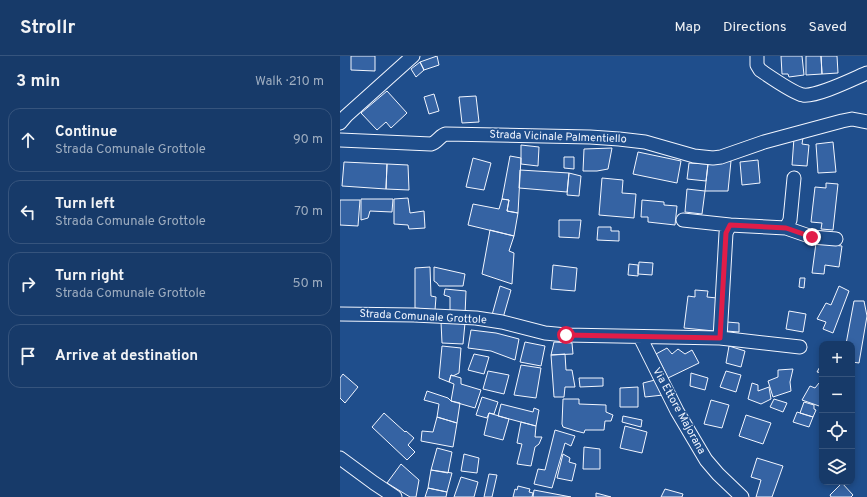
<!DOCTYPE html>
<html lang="en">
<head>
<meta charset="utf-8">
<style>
  body { margin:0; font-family:Overpass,sans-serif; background:#244571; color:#f1f3f6 }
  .controls { position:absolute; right:12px; bottom:12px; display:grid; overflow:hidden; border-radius:8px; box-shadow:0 2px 6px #0003 }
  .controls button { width:36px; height:36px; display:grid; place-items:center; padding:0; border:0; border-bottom:1px solid #36547d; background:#173a69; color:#f1f3f6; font:20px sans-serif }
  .stop { position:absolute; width:12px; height:12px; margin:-9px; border:3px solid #e11d48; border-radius:50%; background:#fff }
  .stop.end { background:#e11d48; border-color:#fff; box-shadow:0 1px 4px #0008 }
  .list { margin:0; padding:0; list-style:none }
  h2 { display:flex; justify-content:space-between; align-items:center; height:52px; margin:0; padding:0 16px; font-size:17px }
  h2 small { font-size:13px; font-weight:400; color:#9eadc0 }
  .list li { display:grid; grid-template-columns:26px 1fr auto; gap:12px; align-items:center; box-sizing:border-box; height:64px; margin:0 8px 8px; padding:0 8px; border:1px solid #36547d; border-radius:12px }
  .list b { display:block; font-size:15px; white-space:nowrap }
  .list p { margin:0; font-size:13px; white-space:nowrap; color:#9eadc0 }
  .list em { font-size:13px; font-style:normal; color:#9eadc0 }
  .icon { flex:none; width:22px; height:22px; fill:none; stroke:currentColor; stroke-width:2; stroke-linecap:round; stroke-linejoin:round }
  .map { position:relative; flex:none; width:527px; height:441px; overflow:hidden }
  header { display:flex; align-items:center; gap:24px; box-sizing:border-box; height:56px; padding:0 20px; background:#173a69; border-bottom:1px solid #36547d }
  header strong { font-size:19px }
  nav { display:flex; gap:22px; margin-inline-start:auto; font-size:14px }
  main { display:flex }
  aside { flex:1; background:#173a69 }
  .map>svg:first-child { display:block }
  .building { fill:#3563a3; stroke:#f2f6ff }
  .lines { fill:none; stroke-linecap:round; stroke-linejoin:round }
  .minor-casing { stroke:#f2f6ff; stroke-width:15 }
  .minor { stroke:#1f4e8c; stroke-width:13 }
  .route { stroke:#e11d48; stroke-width:5 }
  .labels { text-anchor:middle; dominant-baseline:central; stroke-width:3; stroke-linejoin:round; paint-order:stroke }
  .street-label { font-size:11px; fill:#f2f6ff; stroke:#1f4e8c }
</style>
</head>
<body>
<header>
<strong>Strollr</strong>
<nav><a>Map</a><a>Directions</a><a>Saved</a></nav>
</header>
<main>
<aside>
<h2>3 min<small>Walk · 210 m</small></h2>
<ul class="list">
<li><svg class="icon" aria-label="ahead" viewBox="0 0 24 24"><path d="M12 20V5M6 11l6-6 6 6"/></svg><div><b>Continue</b><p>Strada Comunale Grottole</p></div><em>90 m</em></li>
<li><svg class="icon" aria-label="left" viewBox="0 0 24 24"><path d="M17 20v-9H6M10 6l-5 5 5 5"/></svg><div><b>Turn left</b><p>Strada Comunale Grottole</p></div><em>70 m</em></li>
<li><svg class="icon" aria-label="right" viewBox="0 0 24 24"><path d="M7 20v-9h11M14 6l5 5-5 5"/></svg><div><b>Turn right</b><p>Strada Comunale Grottole</p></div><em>50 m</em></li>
<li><svg class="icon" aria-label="arrive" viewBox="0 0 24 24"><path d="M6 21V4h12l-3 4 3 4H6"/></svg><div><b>Arrive at destination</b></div></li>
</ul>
</aside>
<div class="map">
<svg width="527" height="441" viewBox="0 0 527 441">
  <rect width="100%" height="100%" fill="#1f4e8c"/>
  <!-- building -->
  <path class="building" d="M11 0H35V15L11 14Z
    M97 0 99 9 84 14 80 6Z
    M441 0H462L464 19 449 21 448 18H442Z
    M466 0H481L482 18 466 19Z
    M481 0H497L498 17 482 18Z
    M80 6 84 14 76 21 71 13Z
    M47 35 67 57 51 72 46 66 37 74 21 57Z
    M94 38 99 55 89 58 84 41Z
    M136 40 139 66 122 67 119 41Z
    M454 82H463L462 88 469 89 467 110 452 109Z
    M493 86 496 116 478 117 476 88Z
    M181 89 199 91 198 110 181 108Z
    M272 92 268 113 257 115H243L244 93Z
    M298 96 341 105 337 127 293 118Z
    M170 100 181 102 178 157 167 155 169 144 162 143Z
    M224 101H234V113L224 112Z
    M133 102 151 107 144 134 126 131Z
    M418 104 420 127 402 129 400 106Z
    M391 105 388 135H365L368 108Z
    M4 106 47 108 46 133 2 130Z
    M349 107 368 108 366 125 347 123Z
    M47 108 68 109 69 134 46 133Z
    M180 114 229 117 227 136 179 132Z
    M229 117 241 120 239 140 227 139Z
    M262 122 283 124 282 137 296 138 294 162 259 159Z
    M486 127 498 128 493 174 481 173 482 167 471 166 475 131 486 132Z
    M347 133 365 135 362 158 345 156Z
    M68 142 70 157 84 155 85 172 69 173 68 169 54 168V143Z
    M21 143H53L52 156 30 155 28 162 21 164Z
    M162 143 169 144 167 155 178 157 174 180 128 169 133 148 159 153Z
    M0 144H20L18 170 0 169Z
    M302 144 324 146V149L337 150 335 169 308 166V161H301Z
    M219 164H241L239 182 219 181Z
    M258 171H271V175H279V185L257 184Z
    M150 174 174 180 169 195 174 197 172 228 142 218Z
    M476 187 502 190 499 211 485 209 484 218 472 217Z
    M299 206 313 207 312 219 298 218Z
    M289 208 298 209V220L288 219Z
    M213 209 237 212 235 235 211 233Z
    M90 211 91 240 96 241 95 254 75 252V212Z
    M94 211 125 218 123 230H99L97 227 94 225Z
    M460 222H465L464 232 459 231Z
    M160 230 171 234 163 262 152 259Z
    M499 230 509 235 493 277 483 273 486 266 477 263 486 247 491 249Z
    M105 233 126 235 125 259 110 258V241L104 239Z
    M355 234 368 235 367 241 377 242 374 275 344 272 348 240 355 241Z
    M514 245H524L527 260 519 307 512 306V288H506Z
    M449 255 466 258 463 276 446 273Z
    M101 266 125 267 123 288 102 287Z
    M387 266 399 267V276L386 275Z
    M131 274 156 277 179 283 175 304 151 295 128 292Z
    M185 286 205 290 201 310 180 306Z
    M214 286 232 287 233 298 211 299Z
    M102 290 121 292 119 317 113 320 111 319 109 326 99 322Z
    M389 290 405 295 401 311 386 307Z
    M327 292 332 298 338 293 345 298 352 294 359 307 328 322 316 298Z
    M134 298 149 301 144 318 128 314Z
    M225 298 226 314H232L235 331H225L224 341H214L211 299Z
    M482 307V317L477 316Z
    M181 309 201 312 196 342 174 339Z
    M453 313 450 326 451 335 433 341 428 325 438 321V314Z
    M148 315 169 319 164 338 143 333Z
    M386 315 401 319 396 336 380 331Z
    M351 317 368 322 365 334 350 330Z
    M3 318 18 331 5 347 0 342V322Z
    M111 319 121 322V328L141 334 135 352 111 345 114 328 109 326Z
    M239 322H263V330L240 331Z
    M315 324 323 339 305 341 303 327Z
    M412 327 418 329V335L429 331 431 343 421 348 408 343Z
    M479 327H482V351L462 344 470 330 475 332Z
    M298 331V351H280V332Z
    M87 335 108 342 111 345 120 347 117 367 97 361 99 348 84 344Z
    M142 341 158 346 154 358 149 357 147 362 136 359Z
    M223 343H239V348L266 349V356L273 359 271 365H265L264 374H245L244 377 236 375 223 371 222 368Z
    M434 343 447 347 443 356 430 351Z
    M371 344 389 349 382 372 364 368Z
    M464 346 474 349V353L476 354 473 361 460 357Z
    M161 348 193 356 194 352 199 354 196 370 158 360Z
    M457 356 473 361 469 371 453 366Z
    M44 357 65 376 66 375 74 382 68 389 75 396 67 404 32 371Z
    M149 357 169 363 163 384 144 379Z
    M406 359 431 367 423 388 399 380Z
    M283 360 302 364 301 371 282 366Z
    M97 361 117 367 113 391 81 385 82 375 93 376Z
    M181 366 196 370 195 381H202L199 388 195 391 191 410 177 408 182 388 177 387Z
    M285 370 307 376 302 397 280 392Z
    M215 374 235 380 231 390 225 387 212 432 194 428 198 413 205 414Z
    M244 391 260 393V413H243Z
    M97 392 112 396 108 417 91 414Z
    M124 398 139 402 137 417 121 415Z
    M223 398 230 402 229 406 236 408 232 425 217 422Z
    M417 402 443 410 432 441H416L421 424 411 421Z
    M61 408 79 424 76 441H70L47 427Z
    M91 414 112 417 107 436 88 432Z
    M149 418 157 419 152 441H144Z
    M121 421 138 426 134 441H114Z
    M502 427 513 439 511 441H491L490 439Z
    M178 430 190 433 189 436 193 437 192 441H173L175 433 177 434Z
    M88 432 107 436 106 441H85Z
    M325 433 343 438 342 441H321Z
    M194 434 231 441H193Z
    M256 437 271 441H256Z"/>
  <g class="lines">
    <defs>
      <path id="minor" d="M417 0V9L420 14C429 20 453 37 463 39 477 41 513 23 527 17
        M0 67 6 60 73 0
        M0 84 91 88C98 86 100 79 106 78L250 81 279 83 305 86 354 100 373 102 381 101 424 86 502 65 512 63 527 66
        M343 164 390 169
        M446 172 450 164 454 122
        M0 258 74 259 136 262 162 266 205 277 226 279 380 282 460 291
        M300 281 337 355 366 404 378 418 402 441
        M380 282 386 177 390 169 446 172 472 181 496 183
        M0 402 34 427 55 441"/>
    </defs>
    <!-- minor casing -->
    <use href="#minor" class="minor-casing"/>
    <!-- minor -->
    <use href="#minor" class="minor"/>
  </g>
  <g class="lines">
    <!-- route -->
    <path class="route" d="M226 279 380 282 386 177 390 169 446 172 472 181"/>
  </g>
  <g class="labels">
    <!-- street labels -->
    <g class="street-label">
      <text transform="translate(218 81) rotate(2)">Strada Vicinale Palmentiello</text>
      <text transform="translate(83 261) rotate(3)">Strada Comunale Grottole</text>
      <text transform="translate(339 355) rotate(61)">Via Ettore Majorana</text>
    </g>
  </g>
</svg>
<div class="controls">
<button>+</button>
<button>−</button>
<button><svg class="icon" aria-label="locate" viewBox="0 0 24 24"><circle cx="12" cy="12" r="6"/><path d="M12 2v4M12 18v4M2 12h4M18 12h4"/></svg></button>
<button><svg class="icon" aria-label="layers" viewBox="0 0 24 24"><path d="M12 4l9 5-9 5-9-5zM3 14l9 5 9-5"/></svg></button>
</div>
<div class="stop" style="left:226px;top:279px"></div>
<div class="stop end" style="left:472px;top:181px"></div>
</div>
</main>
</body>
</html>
